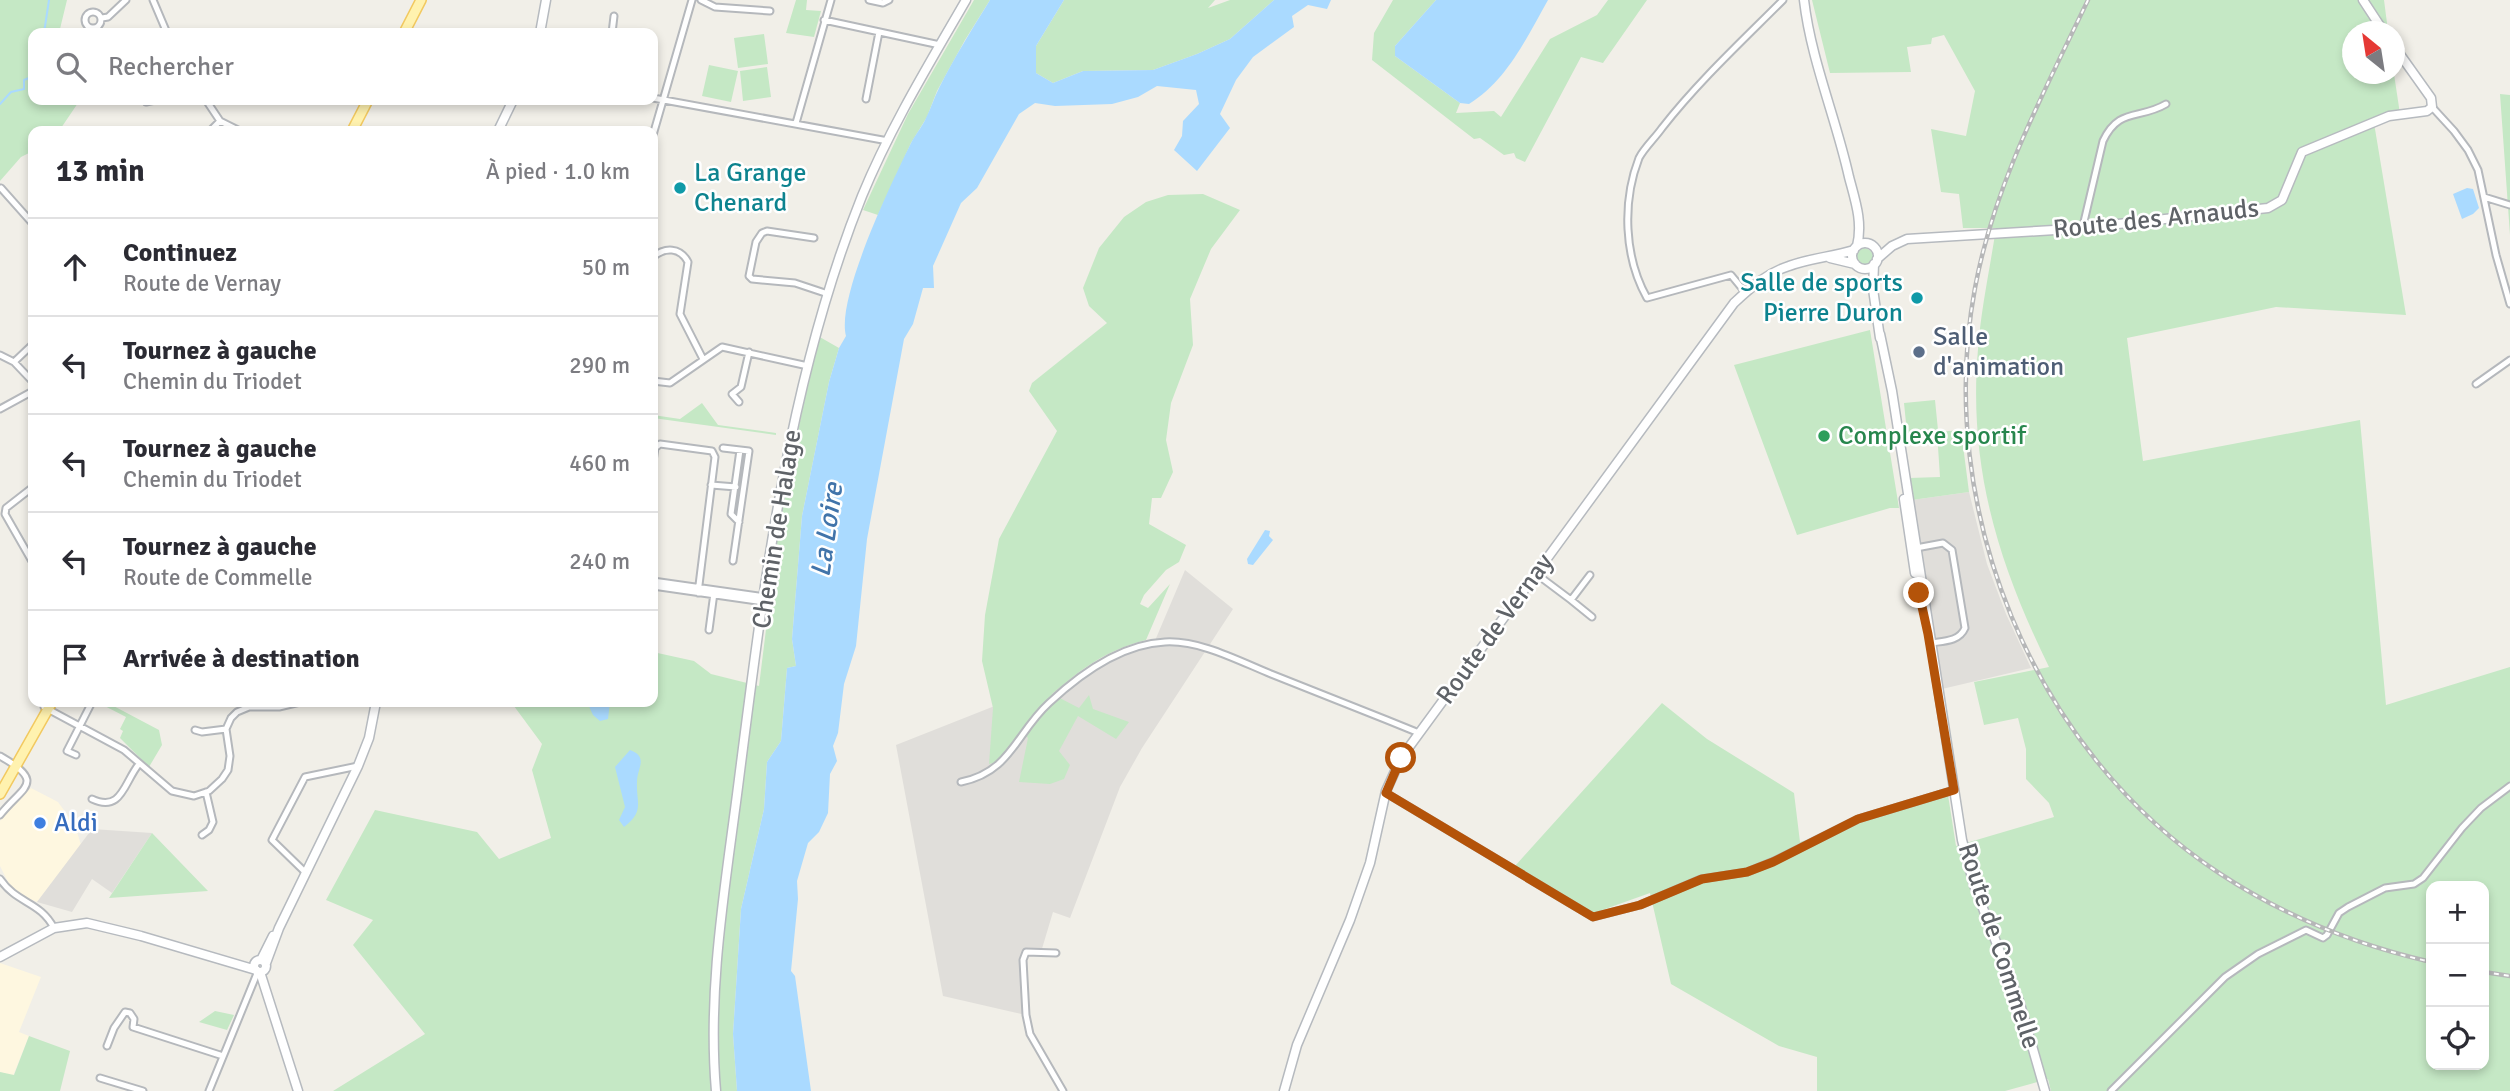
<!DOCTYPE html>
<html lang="fr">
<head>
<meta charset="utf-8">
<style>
  body { margin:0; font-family:Signika,sans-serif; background:#f2f2f3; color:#2b2b33 }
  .controls { position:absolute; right:21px; bottom:21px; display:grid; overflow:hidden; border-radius:14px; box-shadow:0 4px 10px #0003 }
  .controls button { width:63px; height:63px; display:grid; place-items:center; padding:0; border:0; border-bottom:2px solid #e1e1e2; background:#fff; color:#2b2b33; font:35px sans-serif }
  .compass { position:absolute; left:2342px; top:21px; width:63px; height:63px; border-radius:50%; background:#fff; box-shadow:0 4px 10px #0003; rotate:330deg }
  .stop { position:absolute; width:21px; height:21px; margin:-16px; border:5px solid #b45309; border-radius:50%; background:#fff }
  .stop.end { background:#b45309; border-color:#fff; box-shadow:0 2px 7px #0008 }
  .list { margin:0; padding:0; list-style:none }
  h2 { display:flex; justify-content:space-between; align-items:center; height:91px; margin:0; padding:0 28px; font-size:30px }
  h2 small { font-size:23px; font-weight:400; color:#7c7c81 }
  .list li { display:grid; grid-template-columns:46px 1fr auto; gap:21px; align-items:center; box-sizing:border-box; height:98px; padding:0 28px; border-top:2px solid #e1e1e2 }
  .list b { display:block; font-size:26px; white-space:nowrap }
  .list p { margin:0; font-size:23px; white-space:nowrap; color:#7c7c81 }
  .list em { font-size:23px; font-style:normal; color:#7c7c81 }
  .icon { flex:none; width:38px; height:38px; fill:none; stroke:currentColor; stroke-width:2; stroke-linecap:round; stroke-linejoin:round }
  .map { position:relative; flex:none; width:2510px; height:1091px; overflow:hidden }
  .search { position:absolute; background:#fff; box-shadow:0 4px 10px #0003; left:28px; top:28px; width:630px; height:77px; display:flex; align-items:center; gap:18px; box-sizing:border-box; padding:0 24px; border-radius:14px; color:#7c7c81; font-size:26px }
  .panel { position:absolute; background:#fff; box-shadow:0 4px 10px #0003; left:28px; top:126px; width:630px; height:581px; border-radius:14px }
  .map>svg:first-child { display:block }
  .commercial { fill:#fef7e0 }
  .industrial { fill:#e0deda }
  .green { fill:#c5e8c5; fill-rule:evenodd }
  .water { fill:#aadaff }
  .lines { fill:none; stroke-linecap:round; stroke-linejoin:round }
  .stream { stroke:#aadaff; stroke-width:2 }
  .street-casing { stroke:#b5b8bc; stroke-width:9 }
  .secondary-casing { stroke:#b6babf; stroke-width:11 }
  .primary-casing { stroke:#f2c960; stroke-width:12 }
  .street { stroke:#fff; stroke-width:5 }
  .secondary { stroke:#fff; stroke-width:8 }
  .primary { stroke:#fff2af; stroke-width:9 }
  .rail-casing { stroke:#b6b7b8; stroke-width:4.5 }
  .rail { stroke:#fff; stroke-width:2; stroke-dasharray:5; stroke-linecap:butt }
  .route { stroke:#b45309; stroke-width:9 }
  .culture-dot { fill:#0f9aa8; stroke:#fff; stroke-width:2.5 }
  .service-dot { fill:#5c6f8a; stroke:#fff; stroke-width:2.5 }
  .leisure-dot { fill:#2e9e5b; stroke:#fff; stroke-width:2.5 }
  .shop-dot { fill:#3f7fe0; stroke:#fff; stroke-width:2.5 }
  .labels { text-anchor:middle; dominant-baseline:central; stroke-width:5; stroke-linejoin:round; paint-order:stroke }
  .culture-label { font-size:26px; fill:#0d838f; stroke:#fff; text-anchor:start }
  .street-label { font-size:26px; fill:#5f6368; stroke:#fff }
  .service-label { font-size:26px; fill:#4e5e75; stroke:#fff; text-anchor:start }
  .leisure-label { font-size:26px; fill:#27864d; stroke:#fff; text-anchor:start }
  .shop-label { font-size:26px; fill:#366cbe; stroke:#fff; text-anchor:start }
  .water-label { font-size:28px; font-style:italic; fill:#4174aa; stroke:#fff }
</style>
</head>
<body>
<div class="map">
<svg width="2510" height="1091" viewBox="0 0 2510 1091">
  <rect width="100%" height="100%" fill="#f1efe8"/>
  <!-- commercial -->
  <path class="commercial" d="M31 788 58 802 75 825 81 845 37 902 21 895 10 886 0 866V821L10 807Z
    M0 963 41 977 19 1032 29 1036 13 1076 0 1072Z"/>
  <!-- industrial -->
  <path class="industrial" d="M1969 492 1987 564 2006 614 2031 668 1942 689 1912 500Z
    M1185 570 1233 609 1142 748 1120 787 1070 918 1053 912 1041 952H1026L1023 960 1026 1015 943 996 896 745 1154 643Z
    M92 829 152 833 112 893 92 879 72 912 37 902Z"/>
  <!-- green -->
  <path class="green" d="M0 0H67L59 33H33V100H80L59 131H33V151L21 157 0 181Z
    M796 0H807L806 10 821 11 814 37 786 33Z
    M974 0H990L965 40 937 91 927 117 911 143 878 215 863 210 908 114Z
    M1064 0H1215L1208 8 1230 0H1274L1230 39 1197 54 1153 70 1083 71 1053 83 1036 73V46Z
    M1393 0H1436L1395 46V56L1460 103 1456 113 1494 111 1501 117 1550 39 1597 15 1608 0H1647L1603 63 1581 57 1525 162 1516 158 1514 153 1504 155 1480 138 1474 139 1372 60 1374 33Z
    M1812 0H2384L2388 31 2352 32V74H2394L2400 114 2374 123 2406 315 2276 307 2127 338 2143 461 2360 420 2386 705 2510 667V1091H2051L2048 1079 2005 1091H1817V1057L1779 1046 1671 984 1650 893 1594 913 1515 866 1662 703 1707 739 1794 793 1800 842 1948 795 1956 846 2054 817 2049 803 2026 779V749L2018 718 1984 725 1974 682 2049 667C1998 563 1968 467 1978 349 1981 309 1990 268 1996 228H1963L1959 194 1941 192 1931 129 1966 136 1975 91 1944 35 1932 38 1931 44 1907 47 1911 72 1830 73ZM2431 886H2484V1065H2431Z
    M764 34 768 64 738 68 734 38Z
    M709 65 738 71 731 102 702 96Z
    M767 67 771 97 743 101 740 71Z
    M2500 94 2510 95V235Z
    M1203 194 1240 210 1211 249 1190 299 1193 345 1171 403 1166 440 1173 472 1161 498H1152L1149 524 1186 545 1179 562 1166 570 1144 595 1140 604 1148 608 1170 584 1146 640C1105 651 1084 667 1052 694L1079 708 1089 695 1093 709 1129 722 1116 739 1078 716 1059 751 1070 765 1064 779 1050 784 1019 782 1028 738 1021 731 997 762 989 764 993 708 982 661 985 615 999 539 1057 431 1029 391 1032 383 1107 323 1089 306 1083 288 1099 248 1124 217 1146 202 1168 195Z
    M1855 257a9 9 0 1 1 18 0a9 9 0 1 1-18 0Z
    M1870 330 1899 508H1890L1797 535 1734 365Z
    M818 336 839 348 829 382 802 516 792 639 796 666 787 668 781 741 767 762 764 809 741 909 733 1034 737 1091H333L425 1034 353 945 373 920 326 900 375 810 477 832 499 859 551 838 532 770 542 744 511 702H653V652L694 661 711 674 759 686 780 516Z
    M1935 400 1938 430 1907 433 1904 403Z
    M702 403 718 425 776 433V435L653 418V415L680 419Z
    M1961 430 1969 492 1912 500 1909 478 1940 477 1937 432Z
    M97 702H106L159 730 162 745 149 767 120 738 123 731 120 729 126 717Z
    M152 833 208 891 109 898Z
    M215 1011 234 1015 227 1030 199 1022Z
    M29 1036 70 1051 60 1091H0V1072L14 1075Z"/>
  <!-- water -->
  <path class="water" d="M990 0H1064L1036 46V73L1053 83 1083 71 1153 70 1197 54 1230 39 1274 0H1331L1327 9 1308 5 1292 16 1294 27 1253 57 1236 80 1220 114 1230 128 1197 171 1174 150 1182 136 1183 121 1199 104 1196 90 1157 86 1138 97 1112 104 1055 106 1035 103 1019 114 977 188 961 203 933 266 934 288H923L913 324 904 339 867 539 856 646 844 684 838 733 833 746 837 761 830 774 828 813 819 832 808 843 797 881 798 899 791 971 795 976 811 1091H737L733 1034 741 909 764 809 767 762 781 741 787 668 796 666 792 639 802 516 829 382 839 348 846 336C836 298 891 184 910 145 914 136 922 127 926 118 931 108 934 98 939 88 954 58 972 29 990 0Z
    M1436 0H1548C1527 37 1507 81 1469 104L1460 103 1395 56V46Z
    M2467 188 2473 189 2479 208 2473 214 2462 219 2453 194Z
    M1265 530 1270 531 1269 536 1273 540 1253 565 1248 564 1247 559Z
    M587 702H610L608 719 600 721 593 715Z
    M630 750C649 757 637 768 637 782 636 803 645 811 624 827L619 820 625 807 615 767Z"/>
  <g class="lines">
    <!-- stream -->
    <path class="stream" d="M44 33 49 0
      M0 104 11 92 24 89V80L29 78 33 70"/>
    <defs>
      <path id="street" d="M153 0 167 33
        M701 0 715 7 770 11
        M869 0 883 3 889 0
        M85 20a8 8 0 1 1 16 0a8 8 0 1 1-16 0Z
        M102 18 108 17 126 0
        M824 20 940 45
        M612 33 614 16
        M653 98 888 141
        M866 99 879 32
        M145 100 146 102 155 100
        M206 100 220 121 240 131
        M2432 107 2454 131 2468 150 2478 170 2496 255 2510 304
        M796 123 831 0
        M210 131 220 121
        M653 135 692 0
        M1 188 33 224
        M2484 197 2510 205
        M2083 226 2103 141C2119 107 2139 120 2166 104
        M814 238 767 231 762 233 756 242 749 276 752 279 795 283 828 294
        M653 257C665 247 680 247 688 262L680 314 703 359
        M1745 292 1731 275 1647 298C1624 257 1622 202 1639 158 1644 148 1655 138 1662 128 1698 82 1741 42 1783 0
        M0 355 14 362 33 382
        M14 362 33 344
        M653 381 670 383 722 347 808 366
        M2476 384 2510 360
        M739 402 732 394 741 387 749 352
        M0 409 33 391
        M723 448 749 451 733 561
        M653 461 655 448 660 444 712 451 715 457 698 593
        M711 485 736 487
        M33 487 6 508 5 514 33 563
        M739 522 731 514 740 450
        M1916 548 1943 543 1952 550 1965 628C1959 642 1943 641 1930 643
        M1535 573 1571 600 1590 575
        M653 581 765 597
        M653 586 764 602
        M1571 600 1592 617
        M709 630 714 593
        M44 707 124 750 172 791 194 796 209 791 222 779 228 770 230 756 226 729 231 718 237 712 249 707H279L300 702
        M195 730 202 732 226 729
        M76 755 67 751 92 702
        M0 756C47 783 23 786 0 815
        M961 782C1011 772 1016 733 1049 703 1080 674 1121 644 1165 642 1200 640 1239 661 1271 674 1321 694 1370 713 1419 733
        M1386 793 1593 917 1640 905 1701 879 1747 872 1774 861 1858 819 1954 790
        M92 799C122 813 124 782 139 764
        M202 835 209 830 213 822 206 792
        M306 873 272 840 305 777 358 766
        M0 879C17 904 40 901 54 928
        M1056 953 1026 952 1023 960 1026 1015 1030 1034 1063 1091
        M107 1046 114 1028 125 1012 130 1013 134 1019 133 1027 223 1056
        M100 1078 143 1091
        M209 1091 258 971
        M2111 1091 2225 977 2258 954 2306 930 2323 938 2327 935 2339 913 2348 907 2385 888 2414 884 2423 878 2462 828 2481 808 2510 786"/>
      <path id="secondary" d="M1804 0C1811 60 1836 118 1849 177 1855 200 1863 222 1857 246
        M2363 0 2384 32
        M540 33 546 0
        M498 131 513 100
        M1852 256a13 13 0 1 1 26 0a13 13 0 1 1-26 0Z
        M1830 258 1855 264
        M1877 259 1892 246 1907 239 2071 229 2268 208 2282 200 2302 152 2389 116 2427 111 2432 107 2431 98 2394 46
        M1874 264 1873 289 1880 338
        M1880 334 1892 391 1962 840 1974 885 2020 1004 2045 1091
        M1904 499 1915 573
        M0 957 54 928 87 923 141 936 256 970
        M254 966a6 6 0 1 1 12 0a6 6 0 1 1-12 0Z
        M261 960 273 936
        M266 963 279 928 358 766 369 738 376 702
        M260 972 298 1091
        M716 1091C707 986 726 883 739 779 764 584 788 380 862 196 890 128 929 64 966 0
        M1284 1091 1297 1045 1350 920 1370 863 1386 791 1401 758 1734 303C1750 288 1767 273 1789 266 1810 258 1832 257 1854 250"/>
      <path id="primary" d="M404 33 421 0
        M352 131 368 100
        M0 794 52 702"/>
    </defs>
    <!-- street casing -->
    <use href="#street" class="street-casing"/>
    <!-- secondary casing -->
    <use href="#secondary" class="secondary-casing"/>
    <!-- primary casing -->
    <use href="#primary" class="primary-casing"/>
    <!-- street -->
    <use href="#street" class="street"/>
    <!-- secondary -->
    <use href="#secondary" class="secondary"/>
    <!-- primary -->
    <use href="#primary" class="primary"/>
    <defs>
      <path id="rail" d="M2088 0C2043 94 1994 185 1975 288 1934 507 2032 750 2219 873 2284 916 2356 945 2431 962
        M2484 972 2510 976"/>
    </defs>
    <!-- rail casing -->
    <use href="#rail" class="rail-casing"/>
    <!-- rail -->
    <use href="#rail" class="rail"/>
  </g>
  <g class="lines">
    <!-- route -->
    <path class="route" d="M1401 758 1386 793 1593 917 1640 905 1702 879 1747 872 1773 862 1858 819 1954 790 1928 634 1919 593"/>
  </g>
  <!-- markers -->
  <g class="culture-dot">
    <circle cx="680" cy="188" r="7"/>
    <circle cx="1917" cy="298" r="7"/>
  </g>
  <circle class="service-dot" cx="1919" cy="352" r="7"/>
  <circle class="leisure-dot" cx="1824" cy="436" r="7"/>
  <circle class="shop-dot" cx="40" cy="823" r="7"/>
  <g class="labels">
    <!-- culture labels -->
    <g class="culture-label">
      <text x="694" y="173">La Grange<tspan x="694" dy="30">Chenard</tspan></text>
      <text x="1903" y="283" text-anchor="end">Salle de sports<tspan x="1903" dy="30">Pierre Duron</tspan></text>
    </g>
    <!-- street labels -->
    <g class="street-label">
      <text transform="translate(2156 219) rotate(-6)">Route des Arnauds</text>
      <text transform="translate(777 529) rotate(-81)">Chemin de Halage</text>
      <text transform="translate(1495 629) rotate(-54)">Route de Vernay</text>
      <text transform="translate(1999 946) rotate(72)">Route de Commelle</text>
    </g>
    <!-- service labels -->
    <g class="service-label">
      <text x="1933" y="337">Salle<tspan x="1933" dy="30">d'animation</tspan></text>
    </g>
    <!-- leisure labels -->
    <g class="leisure-label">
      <text x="1838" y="436">Complexe sportif</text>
    </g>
    <!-- shop labels -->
    <g class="shop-label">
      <text x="54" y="823">Aldi</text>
    </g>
    <!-- water labels -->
    <g class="water-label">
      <text transform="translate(827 530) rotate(-82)">La Loire</text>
    </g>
  </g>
</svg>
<div class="controls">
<button>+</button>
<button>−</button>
<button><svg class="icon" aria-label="locate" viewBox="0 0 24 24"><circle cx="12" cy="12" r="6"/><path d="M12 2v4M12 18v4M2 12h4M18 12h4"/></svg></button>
</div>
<svg class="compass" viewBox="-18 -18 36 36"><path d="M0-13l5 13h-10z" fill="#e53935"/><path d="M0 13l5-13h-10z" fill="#7c7c81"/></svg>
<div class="stop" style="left:1401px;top:758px"></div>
<div class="stop end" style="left:1919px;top:593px"></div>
<div class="search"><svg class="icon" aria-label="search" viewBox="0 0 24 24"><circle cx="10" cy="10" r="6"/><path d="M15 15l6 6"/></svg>Rechercher</div>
<section class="panel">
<h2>13 min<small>À pied · 1.0 km</small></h2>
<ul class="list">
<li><svg class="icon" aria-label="ahead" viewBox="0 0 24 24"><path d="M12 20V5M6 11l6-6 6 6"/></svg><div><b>Continuez</b><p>Route de Vernay</p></div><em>50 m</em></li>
<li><svg class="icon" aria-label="left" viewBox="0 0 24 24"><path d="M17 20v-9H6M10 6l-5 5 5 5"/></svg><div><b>Tournez à gauche</b><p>Chemin du Triodet</p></div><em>290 m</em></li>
<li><svg class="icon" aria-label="left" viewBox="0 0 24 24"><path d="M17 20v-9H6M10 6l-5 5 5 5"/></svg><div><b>Tournez à gauche</b><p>Chemin du Triodet</p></div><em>460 m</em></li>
<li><svg class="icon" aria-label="left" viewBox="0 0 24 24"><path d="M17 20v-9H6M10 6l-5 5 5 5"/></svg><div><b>Tournez à gauche</b><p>Route de Commelle</p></div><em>240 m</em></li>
<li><svg class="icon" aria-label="arrive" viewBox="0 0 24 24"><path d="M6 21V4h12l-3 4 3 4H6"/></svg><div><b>Arrivée à destination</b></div></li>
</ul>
</section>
</div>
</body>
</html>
